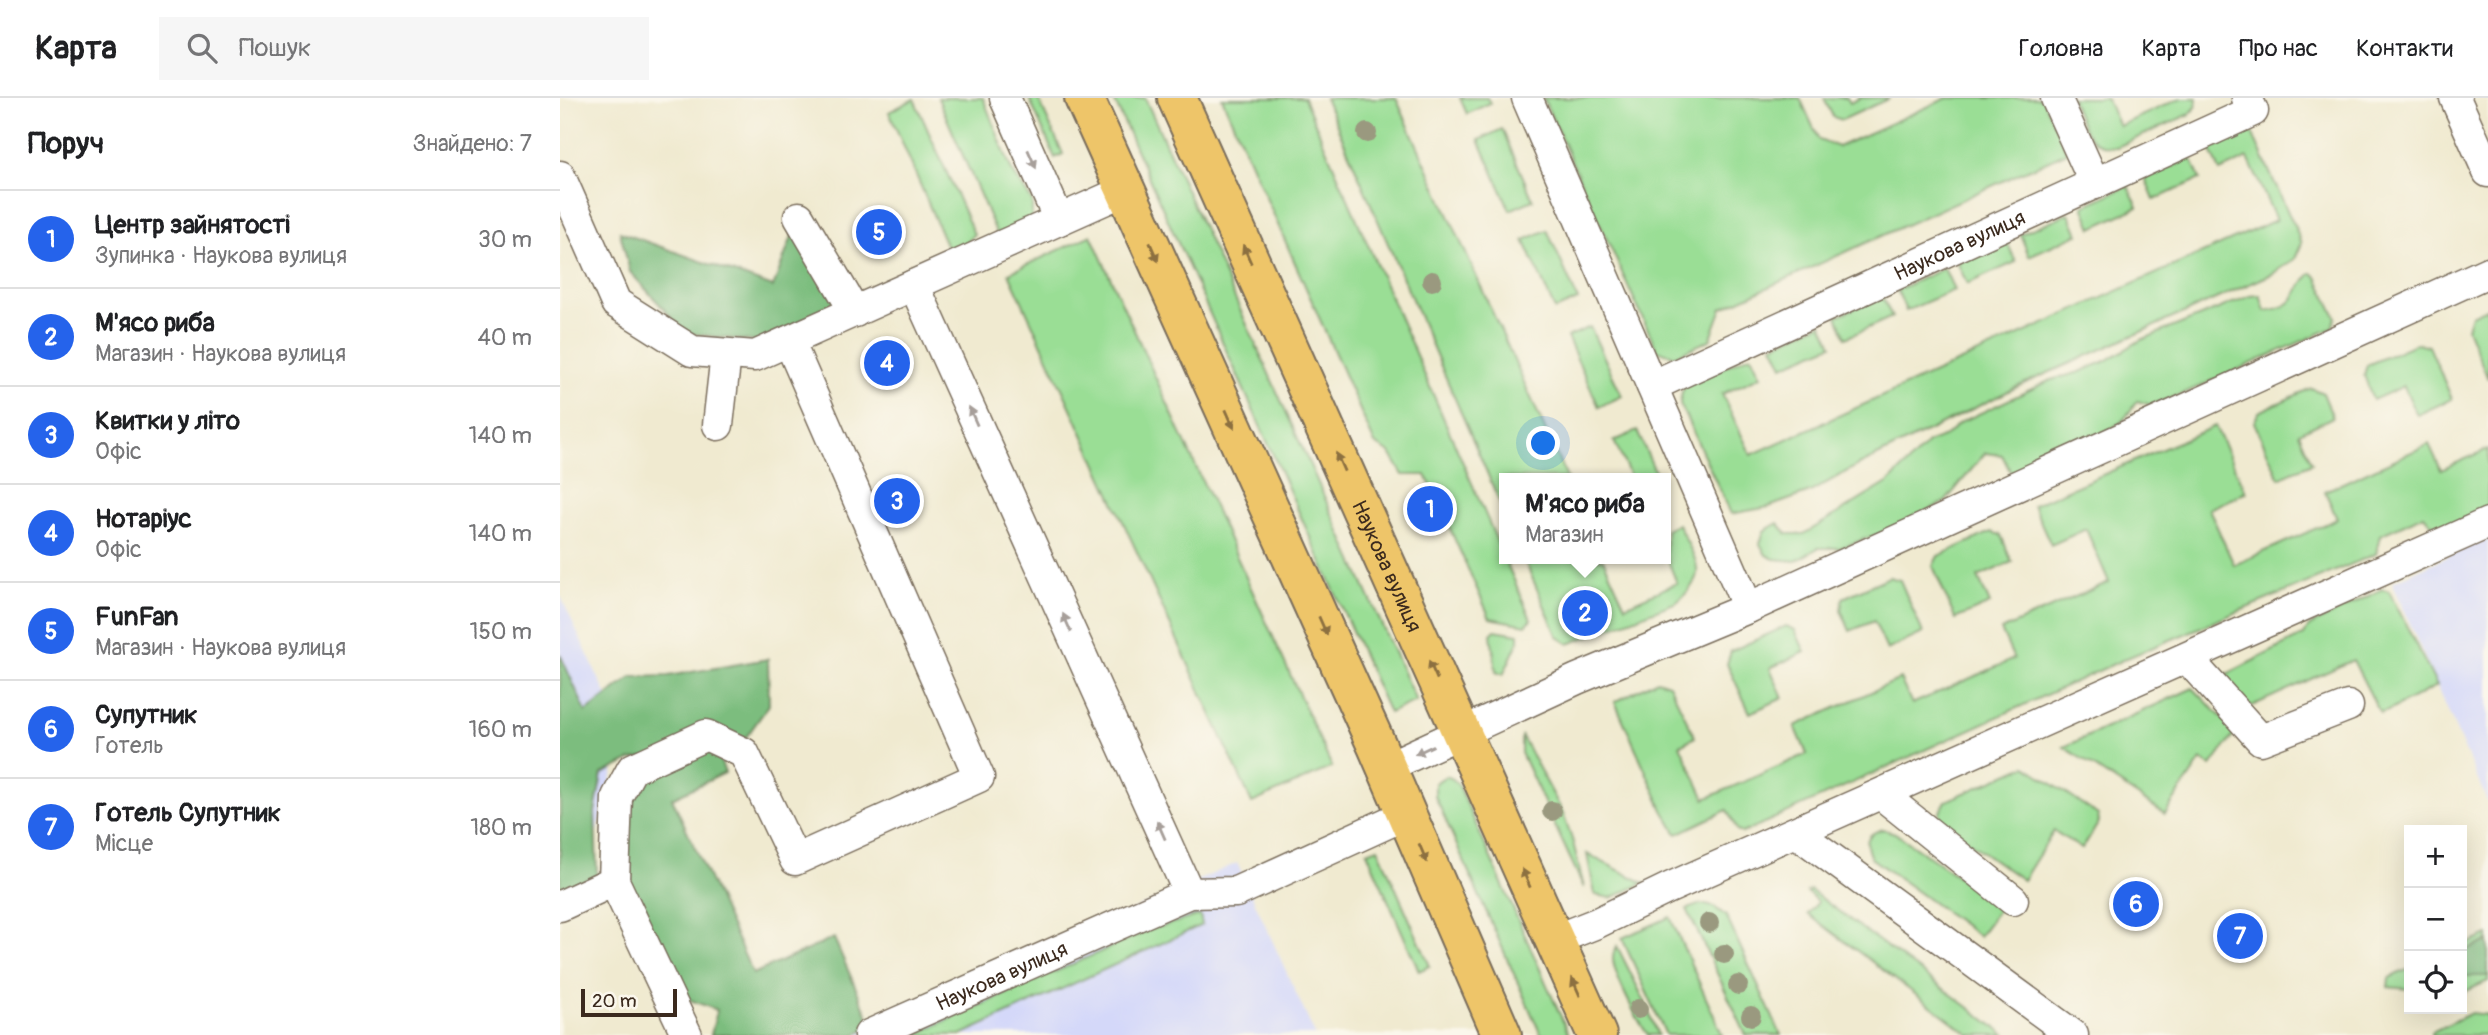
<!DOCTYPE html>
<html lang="uk">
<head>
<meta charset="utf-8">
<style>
  body { margin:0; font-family:Pangolin,sans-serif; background:#f6f6f6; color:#202124 }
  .controls { position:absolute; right:21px; bottom:21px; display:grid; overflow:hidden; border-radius:0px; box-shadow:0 7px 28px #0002 }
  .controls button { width:63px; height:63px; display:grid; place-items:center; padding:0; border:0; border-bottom:2px solid #e0e0e0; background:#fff; color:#202124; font:35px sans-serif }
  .scale { position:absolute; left:21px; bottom:18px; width:96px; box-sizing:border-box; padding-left:7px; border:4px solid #3b2a1e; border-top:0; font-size:19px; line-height:24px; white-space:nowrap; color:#3b2a1e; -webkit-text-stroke:5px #fbf7ec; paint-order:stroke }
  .you { position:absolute; left:984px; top:346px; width:24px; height:24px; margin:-18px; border:5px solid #fff; border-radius:50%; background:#1a73e8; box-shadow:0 0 0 10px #1a73e833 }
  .badge { display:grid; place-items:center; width:46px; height:46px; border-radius:50%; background:#2563eb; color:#fff; font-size:23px; font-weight:700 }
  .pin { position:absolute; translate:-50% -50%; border:4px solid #fff; box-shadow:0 2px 7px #0006 }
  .popup { position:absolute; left:939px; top:375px; width:172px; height:91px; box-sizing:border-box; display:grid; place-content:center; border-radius:0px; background:#fff; filter:drop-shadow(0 2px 5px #0005); font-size:23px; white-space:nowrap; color:#757577 }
  .popup b { font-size:26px; color:#202124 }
  .popup::after { content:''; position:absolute; left:50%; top:100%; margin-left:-14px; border:14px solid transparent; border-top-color:#fff }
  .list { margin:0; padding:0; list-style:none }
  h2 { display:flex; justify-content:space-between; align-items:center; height:91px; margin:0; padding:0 28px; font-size:30px }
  h2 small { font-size:23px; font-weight:400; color:#757577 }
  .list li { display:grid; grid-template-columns:46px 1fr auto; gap:21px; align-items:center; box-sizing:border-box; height:98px; padding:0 28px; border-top:2px solid #e0e0e0 }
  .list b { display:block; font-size:26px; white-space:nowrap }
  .list p { margin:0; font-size:23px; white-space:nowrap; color:#757577 }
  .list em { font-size:23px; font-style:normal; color:#757577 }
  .icon { flex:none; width:38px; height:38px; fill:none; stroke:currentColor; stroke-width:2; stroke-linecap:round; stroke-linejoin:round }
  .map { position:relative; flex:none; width:1928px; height:937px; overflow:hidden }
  header { display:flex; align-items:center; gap:42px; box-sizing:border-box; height:98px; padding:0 35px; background:#fff; border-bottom:2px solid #e0e0e0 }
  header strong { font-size:33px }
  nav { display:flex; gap:38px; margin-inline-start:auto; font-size:24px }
  .search { width:490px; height:63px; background:#f6f6f6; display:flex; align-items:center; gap:18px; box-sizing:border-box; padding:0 24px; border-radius:0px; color:#757577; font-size:26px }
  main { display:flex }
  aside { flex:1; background:#fff }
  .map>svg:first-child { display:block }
  .built { fill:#d4d8f9 }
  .green { fill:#9ade95; stroke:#6a845a; stroke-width:2 }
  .forest { fill:#7bbd7e; stroke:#5b744e; stroke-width:2 }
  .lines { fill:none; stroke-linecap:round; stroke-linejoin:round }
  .minor-casing { stroke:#7a6d5c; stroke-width:33 }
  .major-casing { stroke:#7a6d5c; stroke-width:42 }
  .minor { stroke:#fff; stroke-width:30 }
  .major { stroke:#eec569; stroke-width:38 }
  .tree { fill:#9a997f }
  .oneway { fill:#a79f9a }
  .oneway2 { fill:#8c7040 }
  .labels { text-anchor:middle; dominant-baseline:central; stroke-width:7; stroke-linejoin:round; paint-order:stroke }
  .street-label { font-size:21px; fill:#3b2a1e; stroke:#fbf7ec }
</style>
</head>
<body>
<header>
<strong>Карта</strong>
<div class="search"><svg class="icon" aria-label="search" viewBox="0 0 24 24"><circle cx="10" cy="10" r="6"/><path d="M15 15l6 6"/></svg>Пошук</div>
<nav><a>Головна</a><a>Карта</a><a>Про нас</a><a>Контакти</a></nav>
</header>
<main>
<aside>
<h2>Поруч<small>Знайдено: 7</small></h2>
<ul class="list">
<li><span class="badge">1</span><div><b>Центр зайнятості</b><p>Зупинка · Наукова вулиця</p></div><em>30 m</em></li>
<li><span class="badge">2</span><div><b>М'ясо риба</b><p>Магазин · Наукова вулиця</p></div><em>40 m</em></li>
<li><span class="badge">3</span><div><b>Квитки у літо</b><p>Офіс</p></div><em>140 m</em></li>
<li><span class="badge">4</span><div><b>Нотаріус</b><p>Офіс</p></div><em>140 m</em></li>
<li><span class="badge">5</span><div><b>FunFan</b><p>Магазин · Наукова вулиця</p></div><em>150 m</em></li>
<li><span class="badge">6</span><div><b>Супутник</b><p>Готель</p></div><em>160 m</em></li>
<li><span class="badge">7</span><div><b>Готель Супутник</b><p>Місце</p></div><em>180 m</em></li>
</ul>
</aside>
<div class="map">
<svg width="1928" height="937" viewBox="0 0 1928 937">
  <rect width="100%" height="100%" fill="#fbf7ec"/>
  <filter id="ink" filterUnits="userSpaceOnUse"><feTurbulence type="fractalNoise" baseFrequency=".0143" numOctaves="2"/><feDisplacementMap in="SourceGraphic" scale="14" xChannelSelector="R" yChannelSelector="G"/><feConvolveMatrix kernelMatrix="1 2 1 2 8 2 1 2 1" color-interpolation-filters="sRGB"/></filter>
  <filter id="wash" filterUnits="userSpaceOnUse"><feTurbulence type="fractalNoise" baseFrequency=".00686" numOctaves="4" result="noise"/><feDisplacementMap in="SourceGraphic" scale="28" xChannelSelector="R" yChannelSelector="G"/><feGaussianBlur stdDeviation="1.57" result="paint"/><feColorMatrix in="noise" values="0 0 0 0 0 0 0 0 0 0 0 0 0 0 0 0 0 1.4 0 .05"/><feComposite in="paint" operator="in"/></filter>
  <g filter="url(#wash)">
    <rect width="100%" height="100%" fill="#f0ead0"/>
    <!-- built -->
    <path class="built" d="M1928 440V705L1832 484Z
      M0 497 66 639 59 652 30 759 0 772Z
      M677 765 755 937H299L298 936Z"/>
    <!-- green -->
    <path class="green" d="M378 0H423L452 73 472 103V117L466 129 439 141Z
      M469 0H478L503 56 495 60Z
      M553 0H585L856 603 829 615Z
      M662 0H744L971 521 966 527 930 520 866 377H843L830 355 815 346Z
      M765 0H836L1007 380H944V414Z
      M900 0H927L930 5 907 16Z
      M983 0H1240L1259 42 1278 49 1387 0H1482L1507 54 1162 210 1150 242 1114 258 1097 252Z
      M1264 0H1287L1290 5 1300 0H1330L1282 22 1273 19Z
      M1511 0H1546L1559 28 1621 0H1637L1636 9 1630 16 1557 49C1526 51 1521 23 1511 0Z
      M354 1 414 136 402 151 390 156 329 14Z
      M942 31 973 102 950 112 919 42Z
      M1691 33 1742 145 1735 161 1712 176 1463 286 1295 369 1250 394 1209 409 1171 416 1120 306 1122 294 1128 285 1191 257 1201 278 1162 296 1191 357 1716 122 1688 60 1660 73 1650 51Z
      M1631 60 1640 81 1594 102 1585 80Z
      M1568 88 1578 109 1532 130 1523 108Z
      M1509 115 1518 136 1469 158 1460 136Z
      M987 132 1018 202 995 212 964 142Z
      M531 137 772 669 692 705 449 175Z
      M1446 142 1456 164 1407 186 1397 164Z
      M1384 170 1394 192 1346 213 1337 192Z
      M1752 175 1757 179 1776 219 1772 230 1622 296 1591 307 1577 303 1563 323 1532 342 1492 351 1485 364 1452 377 1442 357 1425 355 1385 404 1332 431 1280 450H1258L1236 463 1214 461 1206 457 1200 446 1204 433 1218 425 1227 436H1244L1329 384 1369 344 1386 338 1399 325 1491 282 1520 274 1546 263 1581 242 1690 198 1700 197 1705 213C1743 208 1730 193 1752 175Z
      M1322 198 1332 219 1286 240 1277 218Z
      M1928 209V281L1907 230 1911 217Z
      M1262 225 1272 247 1223 268 1213 247Z
      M1030 229 1062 298 1039 309 1007 239Z
      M1857 245 1869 248 1892 301 1857 317 1844 288 1813 302 1804 277 1807 267Z
      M1751 290 1763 295 1773 319 1739 335 1752 365 1719 380 1694 324 1699 314Z
      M1655 328 1686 394 1649 411 1674 467 1777 421 1765 393 1869 346 1881 372 1928 351V411L1877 433 1864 417 1820 437 1816 456 1567 560 1182 735 1177 732 1167 712 1117 736 1103 712 1055 604 1097 582 1109 586 1135 639 1120 647 1145 701 1247 656 1235 628 1340 581 1352 606 1454 561 1441 532 1549 484 1526 431 1491 447 1473 407Z
      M1077 333 1098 380H1071L1054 343Z
      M1118 426C1134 462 1152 474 1117 504L1009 546 998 539 964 461H1043L1065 508 1117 485 1106 458V432Z
      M1431 434 1441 437 1452 464 1418 479 1430 506 1395 521 1373 468 1378 458Z
      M1329 479 1340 482 1363 535 1327 552 1314 523 1290 533 1281 512 1283 500Z
      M1822 491 1829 493 1877 588 1828 613 1820 615 1793 562 1692 608 1682 606 1666 584 1667 576 1744 537 1749 528Z
      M1226 528 1235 532 1245 554 1210 570 1223 600 1190 615 1167 566 1171 553Z
      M935 532 959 536V542L943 577 936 574 931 536Z
      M1633 590 1676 634 1651 668 1641 662 1605 716 1504 649Z
      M961 637 1002 713 1013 744 1024 790 961 655Z
      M1466 668 1538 717 1539 724 1522 751 1494 733 1463 782 1380 724V714L1386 703Z
      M886 678 893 681 899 688 1009 937H981L875 698V685Z
      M1323 731 1335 735 1441 808 1419 838 1311 760C1304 745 1305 736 1323 731Z
      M818 750 870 868 859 873 807 754Z
      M1027 756 1084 785 1051 800 1035 797Z
      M1250 792 1446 937H1410L1248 816 1258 804 1247 794Z
      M1141 806 1154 809 1166 818 1221 937H1186L1127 811Z
      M640 817 642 827 401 937H354L589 832Z
      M1110 819 1162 936V937H1106L1062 840Z
      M1928 837V883L1902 895V848Z
      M1057 848 1084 902 1098 937H1088C1078 923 1052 875 1053 859 1053 856 1056 850 1057 848Z
      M1849 871V891L1828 889 1829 880Z
      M1911 915 1928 917V937H1872V934Z"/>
    <!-- forest -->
    <path class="forest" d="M234 133 278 206 198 244 126 235 70 174 60 134 213 189Z
      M0 556 26 614 72 579 108 578 208 561 209 607 184 642 71 662 42 676 35 714 37 777 0 792Z
      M139 644 158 657 165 675 112 700 193 876 274 840 312 927 295 937H151L157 912 119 898 91 854 85 808 61 783 71 679Z
      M1928 843V878H1902V854Z"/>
  </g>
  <g filter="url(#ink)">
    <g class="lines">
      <defs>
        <g id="minor">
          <path d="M445 0 499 122"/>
          <path d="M967 0 1188 510"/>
          <path d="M1496 0 1535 86"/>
          <path d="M1895 0 1928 74"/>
          <path d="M0 78 56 205 132 253 195 258 566 92"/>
          <path d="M239 119 295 214"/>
          <path d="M354 187 629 795"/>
          <path id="s1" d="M1092 288 1693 13 1687 0"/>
          <path d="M158 327 166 256"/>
          <path d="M1627 560 1701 642 1788 608"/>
          <path d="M827 669 1017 581 1188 510 1928 174"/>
          <path d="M1322 697 1453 802"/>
          <path d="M1237 735 1513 937"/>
          <path d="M0 808 54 783"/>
          <path d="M994 842 1037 825 1109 790 1928 425"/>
          <path d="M127 937 54 783 57 699 72 671 146 637 184 655 235 762 419 679 229 243"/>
          <path id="s2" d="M309 937 629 795 676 794 847 716"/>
        </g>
        <g id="major">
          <path d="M524 0 817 648 942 937"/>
          <path id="s3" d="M617 0 1037 937"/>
        </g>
      </defs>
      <!-- minor casing -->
      <use href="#minor" class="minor-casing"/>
      <!-- major casing -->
      <use href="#major" class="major-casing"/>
      <!-- minor -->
      <use href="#minor" class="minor"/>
      <!-- major -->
      <use href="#major" class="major"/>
    </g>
    <!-- trees -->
    <g class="tree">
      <circle cx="807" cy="35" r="10"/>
      <circle cx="872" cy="183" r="10"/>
      <circle cx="992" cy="713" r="10"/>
      <circle cx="1149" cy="825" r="10"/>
      <circle cx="1164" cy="856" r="10"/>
      <circle cx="1178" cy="887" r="10"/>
      <circle cx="1078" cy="911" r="10"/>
      <circle cx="1191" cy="918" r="10"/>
    </g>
    <!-- one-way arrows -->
    <defs><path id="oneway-solid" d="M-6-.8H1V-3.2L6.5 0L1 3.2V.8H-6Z" transform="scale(1.75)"/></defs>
    <g class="oneway">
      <use href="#oneway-solid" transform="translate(472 61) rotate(66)"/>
      <use href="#oneway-solid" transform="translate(413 318) rotate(-114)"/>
      <use href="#oneway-solid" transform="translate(507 525) rotate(-114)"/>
      <use href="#oneway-solid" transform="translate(864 652) rotate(154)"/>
      <use href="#oneway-solid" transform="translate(601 732) rotate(-114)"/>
    </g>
    <g class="oneway2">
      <use href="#oneway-solid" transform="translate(594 154) rotate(66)"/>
      <use href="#oneway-solid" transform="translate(687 156) rotate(-114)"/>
      <use href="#oneway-solid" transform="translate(670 321) rotate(66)"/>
      <use href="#oneway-solid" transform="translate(780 364) rotate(-114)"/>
      <use href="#oneway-solid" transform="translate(763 528) rotate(66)"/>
      <use href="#oneway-solid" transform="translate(873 572) rotate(-114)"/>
      <use href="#oneway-solid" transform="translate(863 755) rotate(67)"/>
      <use href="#oneway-solid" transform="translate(966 780) rotate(-114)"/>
      <use href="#oneway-solid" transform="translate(1016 889) rotate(-114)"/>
    </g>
  </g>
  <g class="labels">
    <!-- street labels -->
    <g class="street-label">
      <text stroke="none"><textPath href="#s1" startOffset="338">Наукова вулиця</textPath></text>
      <text stroke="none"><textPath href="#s3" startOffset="513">Наукова вулиця</textPath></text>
      <text stroke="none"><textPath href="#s2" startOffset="145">Наукова вулиця</textPath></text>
    </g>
  </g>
</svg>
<div class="controls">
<button>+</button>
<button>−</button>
<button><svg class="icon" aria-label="locate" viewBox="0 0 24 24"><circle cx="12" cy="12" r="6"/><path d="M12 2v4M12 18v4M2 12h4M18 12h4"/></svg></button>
</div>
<div class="scale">20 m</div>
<div class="you"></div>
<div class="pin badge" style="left:870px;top:411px">1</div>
<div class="pin badge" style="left:1025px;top:515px">2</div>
<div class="popup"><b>М'ясо риба</b>Магазин</div>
<div class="pin badge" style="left:337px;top:403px">3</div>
<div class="pin badge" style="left:327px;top:265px">4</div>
<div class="pin badge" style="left:319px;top:134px">5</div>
<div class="pin badge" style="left:1576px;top:806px">6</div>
<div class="pin badge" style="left:1680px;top:838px">7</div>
</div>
</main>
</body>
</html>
